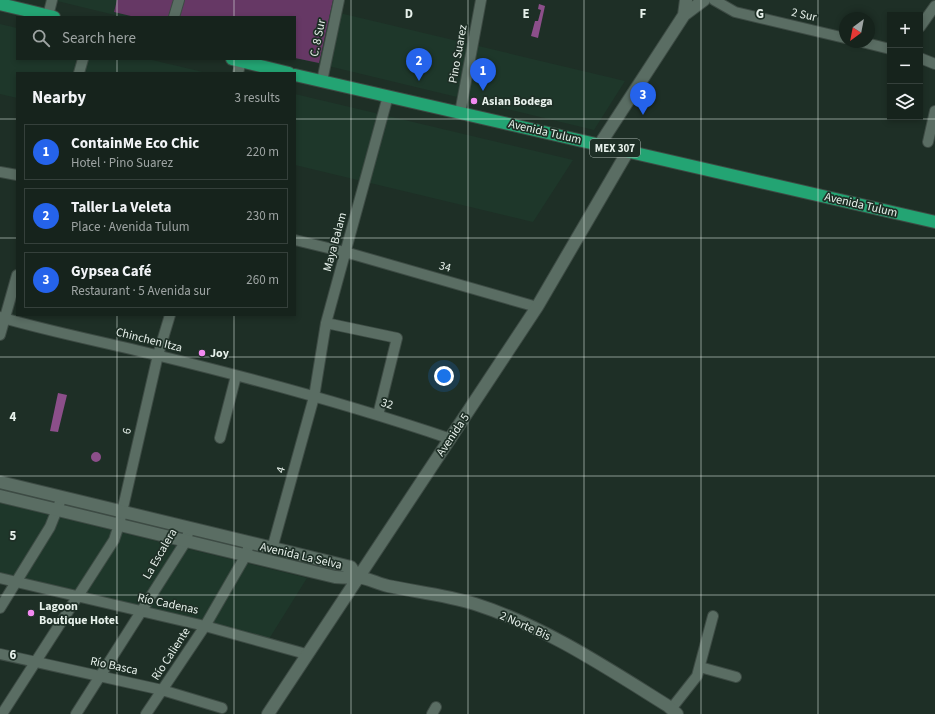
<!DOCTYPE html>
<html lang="en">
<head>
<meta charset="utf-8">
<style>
  body { margin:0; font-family:"Source Sans 3",sans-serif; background:#232f29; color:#f1f3f6 }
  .controls { position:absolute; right:12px; top:12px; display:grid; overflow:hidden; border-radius:0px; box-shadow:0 2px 6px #0003 }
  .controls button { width:36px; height:36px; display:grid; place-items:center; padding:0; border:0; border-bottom:1px solid #35403b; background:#16231c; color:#f1f3f6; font:20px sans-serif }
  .compass { position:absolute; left:839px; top:12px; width:36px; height:36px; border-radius:50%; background:#16231c; box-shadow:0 2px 6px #0003; rotate:212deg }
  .you { position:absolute; left:444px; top:376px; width:14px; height:14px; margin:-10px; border:3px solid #fff; border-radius:50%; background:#1a73e8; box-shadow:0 0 0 6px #1a73e833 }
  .badge { display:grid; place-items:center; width:26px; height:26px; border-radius:50%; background:#2563eb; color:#fff; font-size:13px; font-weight:700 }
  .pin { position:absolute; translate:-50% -33px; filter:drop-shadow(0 1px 2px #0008) }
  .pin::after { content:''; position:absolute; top:21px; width:14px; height:12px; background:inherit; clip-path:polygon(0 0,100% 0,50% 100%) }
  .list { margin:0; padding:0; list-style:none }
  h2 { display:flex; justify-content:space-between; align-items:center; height:52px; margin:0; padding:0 16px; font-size:17px }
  h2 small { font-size:13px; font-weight:400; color:#9ea4a3 }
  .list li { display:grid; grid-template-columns:26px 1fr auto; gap:12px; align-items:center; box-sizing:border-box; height:56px; margin:0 8px 8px; padding:0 8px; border:1px solid #35403b; border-radius:0px }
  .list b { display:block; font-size:15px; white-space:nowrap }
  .list p { margin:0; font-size:13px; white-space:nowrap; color:#9ea4a3 }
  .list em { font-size:13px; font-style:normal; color:#9ea4a3 }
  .icon { flex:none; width:22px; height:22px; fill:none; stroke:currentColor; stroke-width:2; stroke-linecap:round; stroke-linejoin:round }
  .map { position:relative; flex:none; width:935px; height:714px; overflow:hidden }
  .search { position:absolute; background:#16231c; box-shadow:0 2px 6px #0003; left:16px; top:16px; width:280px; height:44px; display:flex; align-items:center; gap:10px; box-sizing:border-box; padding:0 14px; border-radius:0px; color:#9ea4a3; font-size:15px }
  .panel { position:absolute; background:#16231c; box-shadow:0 2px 6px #0003; left:16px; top:72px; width:280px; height:244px; border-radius:0px }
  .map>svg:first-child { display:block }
  .built { fill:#1e372a }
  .green { fill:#663865 }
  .water { fill:#8c4f8a }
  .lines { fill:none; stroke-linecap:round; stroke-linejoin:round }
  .minor-casing { stroke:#3d4b44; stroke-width:12 }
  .tertiary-casing { stroke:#3d4b44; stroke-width:14 }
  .trunk-casing { stroke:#3d4b44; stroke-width:14 }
  .minor { stroke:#5a6d63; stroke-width:10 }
  .tertiary { stroke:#5a6d63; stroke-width:12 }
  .trunk { stroke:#23a473; stroke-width:12 }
  .grid { fill:none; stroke:#e7f1eb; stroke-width:1; stroke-opacity:0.55 }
  .poi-dot { fill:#f38af1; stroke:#1e2f26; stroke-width:1.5 }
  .labels { text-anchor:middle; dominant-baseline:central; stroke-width:3.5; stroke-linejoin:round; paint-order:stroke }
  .shield { fill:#1e2f26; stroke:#abb7b0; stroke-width:1 }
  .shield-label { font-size:11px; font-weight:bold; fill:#e7f1eb }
  .street-label { font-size:12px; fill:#e7f1eb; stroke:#1e2f26 }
  .poi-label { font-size:12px; font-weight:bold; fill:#e7f1eb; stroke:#1e2f26; text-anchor:start }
  .grid-label { font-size:13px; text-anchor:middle; font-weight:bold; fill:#e7f1eb; stroke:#1e2f26; stroke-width:3.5; stroke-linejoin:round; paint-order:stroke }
</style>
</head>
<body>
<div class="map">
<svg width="935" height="714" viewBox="0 0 935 714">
  <rect width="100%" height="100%" fill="#1e2f26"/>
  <!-- built -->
  <path class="built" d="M53 0H285L625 81 594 130 295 58V17H123Z
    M0 24 17 28V59H148L207 73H17V98L0 94Z
    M295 94 573 160 533 222 295 165Z
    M0 503 307 578 269 639 0 575Z"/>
  <!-- green -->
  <path class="green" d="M117 0H333L319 63 295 58V17H135L114 12Z"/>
  <!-- water -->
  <path class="water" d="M539 4 545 6 538 38 531 36 535 21H538L541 10 538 9Z
    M58 393 67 395 58 432 50 431Z
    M91 457a5 5 0 1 1 10 0a5 5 0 1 1-10 0Z"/>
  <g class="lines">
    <defs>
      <path id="minor" d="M714 0 735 12 845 38
        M48 16 52 0
        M174 17 179 0
        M920 27 935 6
        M862 42 890 49
        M920 58 935 64
        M79 73 83 59
        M238 73 241 61
        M322 81 339 0
        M460 113 481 0
        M928 142 935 111
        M0 172 17 175
        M295 240 345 252 537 307
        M0 317C51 332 104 342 156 355 255 379 354 406 451 439
        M326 323 397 338 378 415
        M0 335 17 275
        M220 438 236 376
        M272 549 314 397 326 323 388 96
        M0 578 205 626 306 654
        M0 608 50 527 62 497
        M0 654 162 690 222 708
        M700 667 736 677
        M671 709 697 676 713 616
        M2 714 114 540 119 525 158 355 170 315
        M76 714 186 541 189 529
        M146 714 205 626 246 555 249 544
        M432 714 436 707"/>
      <path id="tertiary" d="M684 15 686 0
        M600 144 684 15 704 0
        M0 482 351 567 357 577
        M0 496 335 577C343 578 349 577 356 577 366 577 378 584 388 586 417 592 446 595 475 604 544 626 607 668 668 706L677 714
        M268 714 537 307 628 151"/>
      <path id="trunk" d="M0 4 54 17
        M232 59 289 73
        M295 75 935 222"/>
    </defs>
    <!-- minor casing -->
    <use href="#minor" class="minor-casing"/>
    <!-- tertiary casing -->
    <use href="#tertiary" class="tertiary-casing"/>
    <!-- trunk casing -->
    <use href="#trunk" class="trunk-casing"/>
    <!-- minor -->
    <use href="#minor" class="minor"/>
    <!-- tertiary -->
    <use href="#tertiary" class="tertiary"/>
    <!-- trunk -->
    <use href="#trunk" class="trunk"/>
  </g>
  <!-- grid -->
  <path class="grid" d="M117 0V17M234 0V17M351 0V714M468 0V714M584 0V714M701 0V714M818 0V714M117 59V73M234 59V73M0 119H17M295 119H935M0 238H17M295 238H935M117 315V714M234 315V714M0 357H935M0 476H935M0 595H935"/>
  <!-- markers -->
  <g class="poi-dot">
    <circle cx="474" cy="101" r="4"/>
    <circle cx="202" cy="353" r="4"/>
    <circle cx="31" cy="613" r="4"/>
  </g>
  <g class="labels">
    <!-- shield labels -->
    <rect class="shield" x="590" y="139" width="50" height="18" rx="3"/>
    <g class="shield-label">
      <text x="615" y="148">MEX 307</text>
    </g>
    <!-- street labels -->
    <g class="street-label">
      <text transform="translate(804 15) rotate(13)">2 Sur</text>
      <text transform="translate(318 38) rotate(-78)">C. 8 Sur</text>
      <text transform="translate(458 54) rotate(-80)">Pino Suarez</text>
      <text transform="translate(545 132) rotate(13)">Avenida Tulum</text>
      <text transform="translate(861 205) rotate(13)">Avenida Tulum</text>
      <text transform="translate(335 242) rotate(-75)">Maya Balam</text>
      <text transform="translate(445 267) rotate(16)">34</text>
      <text transform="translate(149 340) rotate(14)">Chinchen Itza</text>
      <text transform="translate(387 404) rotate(18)">32</text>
      <text transform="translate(127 431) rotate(-77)">6</text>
      <text transform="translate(453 435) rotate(-56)">Avenida 5</text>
      <text transform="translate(281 470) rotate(-75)">4</text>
      <text transform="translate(160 554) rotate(-60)">La Escalera</text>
      <text transform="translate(301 556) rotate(13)">Avenida La Selva</text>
      <text transform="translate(168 604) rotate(12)">Río Cadenas</text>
      <text transform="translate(525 626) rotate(24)">2 Norte Bis</text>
      <text transform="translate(171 654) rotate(-57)">Río Caliente</text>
      <text transform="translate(114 666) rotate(12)">Río Basca</text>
    </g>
    <!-- poi labels -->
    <g class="poi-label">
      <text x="482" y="101">Asian Bodega</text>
      <text x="210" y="353">Joy</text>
      <text x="39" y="606">Lagoon<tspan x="39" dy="14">Boutique Hotel</tspan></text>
    </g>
  </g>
  <g class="grid-label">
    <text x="409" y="18">D</text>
    <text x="526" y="18">E</text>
    <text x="643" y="18">F</text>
    <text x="760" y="18">G</text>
    <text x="13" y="421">4</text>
    <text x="13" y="540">5</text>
    <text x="13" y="659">6</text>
  </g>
</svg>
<div class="controls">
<button>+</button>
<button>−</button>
<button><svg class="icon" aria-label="layers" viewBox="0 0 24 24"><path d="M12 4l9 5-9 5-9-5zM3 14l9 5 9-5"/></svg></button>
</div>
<svg class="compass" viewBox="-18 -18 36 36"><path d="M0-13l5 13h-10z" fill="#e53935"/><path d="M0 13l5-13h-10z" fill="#9ea4a3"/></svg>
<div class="you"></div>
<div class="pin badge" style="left:483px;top:91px">1</div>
<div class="pin badge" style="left:419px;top:81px">2</div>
<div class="pin badge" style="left:643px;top:115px">3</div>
<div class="search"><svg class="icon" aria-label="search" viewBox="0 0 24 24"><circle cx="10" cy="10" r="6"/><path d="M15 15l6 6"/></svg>Search here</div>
<section class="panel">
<h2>Nearby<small>3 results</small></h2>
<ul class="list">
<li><span class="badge">1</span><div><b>ContainMe Eco Chic</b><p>Hotel · Pino Suarez</p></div><em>220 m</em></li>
<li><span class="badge">2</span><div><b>Taller La Veleta</b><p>Place · Avenida Tulum</p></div><em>230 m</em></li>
<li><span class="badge">3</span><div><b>Gypsea Café</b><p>Restaurant · 5 Avenida sur</p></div><em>260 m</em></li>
</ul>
</section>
</div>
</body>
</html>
